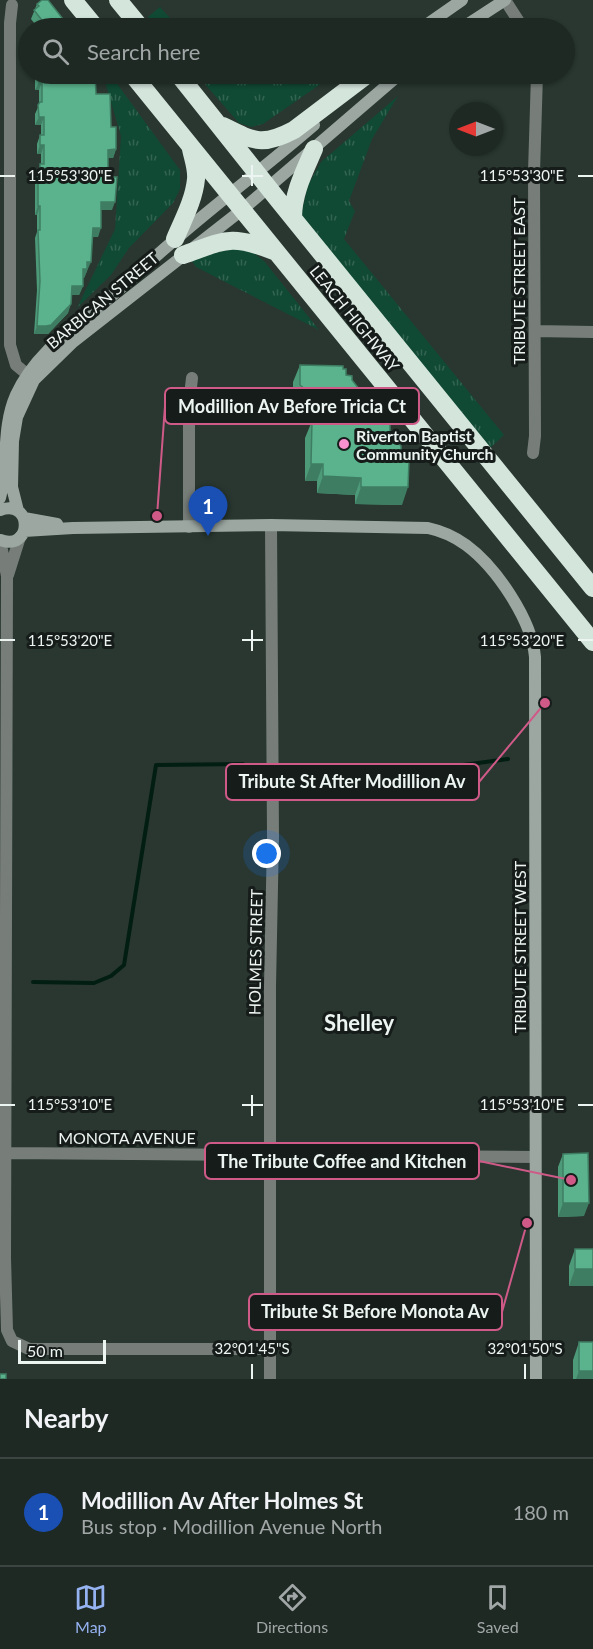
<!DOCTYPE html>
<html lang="en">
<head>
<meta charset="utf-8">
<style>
  body { margin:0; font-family:Lato,sans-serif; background:#2c3531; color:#f1f3f6 }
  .compass { position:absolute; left:449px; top:102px; width:54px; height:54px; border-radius:50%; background:#1f2924; box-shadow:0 2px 4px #0004; rotate:270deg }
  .scale { position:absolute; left:18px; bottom:15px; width:88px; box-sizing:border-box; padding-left:6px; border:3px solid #ecf5f1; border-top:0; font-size:16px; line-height:21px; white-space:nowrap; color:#ecf5f1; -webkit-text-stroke:4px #161c19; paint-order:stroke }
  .you { position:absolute; left:267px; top:854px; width:21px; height:21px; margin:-15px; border:4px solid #fff; border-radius:50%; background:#1a73e8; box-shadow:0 0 0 9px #1a73e833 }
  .badge { display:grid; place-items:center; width:39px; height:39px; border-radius:50%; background:#95b2f1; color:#fff; font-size:20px; font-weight:700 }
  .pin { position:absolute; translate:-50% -50px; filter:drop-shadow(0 2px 3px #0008) }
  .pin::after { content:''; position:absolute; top:32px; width:21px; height:18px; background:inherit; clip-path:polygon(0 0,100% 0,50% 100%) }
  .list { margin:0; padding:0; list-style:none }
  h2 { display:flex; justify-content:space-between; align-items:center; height:78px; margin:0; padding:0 24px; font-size:26px }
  h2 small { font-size:20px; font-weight:400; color:#a1a6a6 }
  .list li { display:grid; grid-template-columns:39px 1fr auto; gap:18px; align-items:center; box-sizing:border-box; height:108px; padding:0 24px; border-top:2px solid #3c4541 }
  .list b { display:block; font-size:22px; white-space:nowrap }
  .list p { margin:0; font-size:20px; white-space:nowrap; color:#a1a6a6 }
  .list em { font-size:20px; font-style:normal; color:#a1a6a6 }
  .icon { flex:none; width:33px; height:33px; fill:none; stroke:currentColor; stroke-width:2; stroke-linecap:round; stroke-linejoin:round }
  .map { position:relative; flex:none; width:593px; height:1379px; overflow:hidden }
  .search { position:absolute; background:#1f2924; box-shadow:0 2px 4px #0004; left:18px; right:18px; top:18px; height:66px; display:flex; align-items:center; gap:15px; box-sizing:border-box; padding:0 21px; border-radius:33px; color:#a1a6a6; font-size:22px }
  .sheet { height:186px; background:#1f2924 }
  nav { display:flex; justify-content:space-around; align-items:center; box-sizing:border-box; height:84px; border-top:2px solid #3c4541; background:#1f2924; font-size:16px; color:#a1a6a6 }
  nav a { display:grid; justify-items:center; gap:3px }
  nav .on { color:#95b2f1 }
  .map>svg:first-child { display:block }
  .grass { fill:url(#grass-tufts) }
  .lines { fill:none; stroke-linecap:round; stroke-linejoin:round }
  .stream { stroke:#021e13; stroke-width:4 }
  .street { stroke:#777e7a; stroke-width:12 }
  .secondary { stroke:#9ca7a2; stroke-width:12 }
  .highway { stroke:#d4e5dc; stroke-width:18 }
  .wall { fill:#4d9a79 }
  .shaded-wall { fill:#3f7d63 }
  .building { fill:#5ab38d; stroke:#3f7d63; stroke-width:1.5 }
  .ticks { fill:none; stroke:#ecf5f1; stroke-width:2 }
  .poi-dot { fill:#f790ce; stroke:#161c19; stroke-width:2 }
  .labels { text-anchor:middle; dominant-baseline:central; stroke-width:6; stroke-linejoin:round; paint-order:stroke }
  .street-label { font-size:16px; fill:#ecf5f1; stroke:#161c19 }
  .poi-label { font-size:16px; font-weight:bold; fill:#ecf5f1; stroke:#161c19; text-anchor:start }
  .district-label { font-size:22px; font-weight:bold; fill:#ecf5f1; stroke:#161c19 }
  .ticks-label { font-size:15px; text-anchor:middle; fill:#ecf5f1; stroke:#161c19; stroke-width:6; stroke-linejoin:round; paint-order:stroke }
  .leader { fill:none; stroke:#cf5a88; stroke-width:2 }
  .callout-dot { fill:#cf5a88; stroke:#161c19; stroke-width:2 }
  .callout { fill:#161c19; stroke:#cf5a88; stroke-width:2 }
  .callout-label { font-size:18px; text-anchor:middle; font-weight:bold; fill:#ecf5f1 }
</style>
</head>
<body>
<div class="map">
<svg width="593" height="1379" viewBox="0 0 593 1379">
  <defs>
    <pattern id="grass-tufts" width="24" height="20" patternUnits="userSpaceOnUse" patternTransform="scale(1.5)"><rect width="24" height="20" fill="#104934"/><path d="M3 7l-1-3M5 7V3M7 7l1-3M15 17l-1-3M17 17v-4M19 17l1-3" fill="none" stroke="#336452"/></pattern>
  </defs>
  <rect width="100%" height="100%" fill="#293730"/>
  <!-- grass -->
  <path class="grass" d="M160 7 179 28H158L148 17Z
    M101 74H110L180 170V189L173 203 129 248 111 275 77 308 115 229 121 136 104 78Z
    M196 74H335L263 124 251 127 239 123Z
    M398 96 372 139 349 201 355 211 344 239 504 435 489 449 301 215 308 185 321 162Z
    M242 248 255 254 265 262 319 330 196 267 192 261 217 249Z"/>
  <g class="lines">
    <!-- stream -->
    <path class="stream" d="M305 772 403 773 508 759
      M33 982 94 983 111 976 124 965 156 765 243 764"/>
    <!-- street -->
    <path class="street" d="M505 0 523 28
      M12 5 10 23V345L16 365 34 380
      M535 331 593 332
      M533 453 535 436 534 172 537 74
      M189 527V405L192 378
      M0 540 7 576 5 1258 7 1330 12 1341 29 1349H270
      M8 575 20 537
      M6 1153 535 1157
      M270 1379V986L273 837 271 525"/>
    <!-- secondary -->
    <path class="secondary" d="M422 28 462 0
      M462 28 505 0
      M0 498C9 464 1 429 16 395 35 353 75 327 109 298 132 279 154 257 177 238 222 199 269 164 314 125
      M0 510C33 498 33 552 0 540
      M18 511 12 487 13 441 17 417 34 380 73 342 243 209 400 74
      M24 518 57 524
      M24 531 73 528 271 525 428 528C442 531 455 537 466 545 496 567 532 620 535 657L536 1379"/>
    <!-- highway -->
    <path class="highway" d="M73 0 96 28
      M118 0 141 28
      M132 74 593 642
      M178 74 279 201 593 588
      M223 126C253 141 262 147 294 130L368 74
      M293 218C293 193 304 172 314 149
      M175 239C183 220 194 200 196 179 197 169 193 159 191 149
      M183 255C226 240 230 234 274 251"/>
  </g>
  <!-- wall -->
  <path class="wall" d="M37 4 70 28H38L31 19Z
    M35 74H95L96 94 111 127 116 149 113 158H108V177L112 210H101L98 237H92L87 271 84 278H83V286L79 295H72L68 313 48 334H34L37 290 35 238 37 232V215H35V183L37 177V172L41 164V154H37V144L40 135H41V125H35V114L39 105V90H35Z
    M300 365 343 369 346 375 352 380 378 422 390 432 401 460 402 505 355 504V495L317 493V481H305V438L312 421H316L293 402V382Z
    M563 1154 584 1216 558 1217V1167Z
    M575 1249H593V1286H569V1266Z
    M579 1342 593 1379H573V1360Z"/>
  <!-- shaded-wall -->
  <path class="shaded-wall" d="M39 82H42L39 90H35Z
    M39 117H44L41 125H35Z
    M40 145H44L41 154H37Z
    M116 149 113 158H105L108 150Z
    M101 202H115L112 210H98Z
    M38 206H40L37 215H35Z
    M93 228H101L98 237H90Z
    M87 262H91L87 271 84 278H79L83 269Z
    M72 286H83L79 295H69Z
    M71 304 68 313 48 334H34L37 326Z
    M311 464H323L317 481H305Z
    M323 476 361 478 355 495 317 493Z
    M361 487H408L402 505 355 504Z
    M563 1203H589L584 1216 558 1217Z
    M575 1269H593V1286H569Z
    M579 1371H593V1379H576Z"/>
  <!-- building -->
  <path class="building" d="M42 0H48L70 28H48L34 10 39 6 37 4Z
    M38 74H95L96 94H110L111 127H116V149L108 150V177H117L115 202H101V228H93L91 262H87V269H83V286H72L71 304 51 325 46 326H37L40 281 38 230H40V206H38V175H40V164H44V145H40V135H44V117H39L38 105 40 102H42V82H39Z
    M300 365 343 366V369H346V375L352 376V380L359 389H363V397H367L378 414V422H390V432L401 446V460H409L408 487H361V478L323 476V464H311L312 421H322V403L300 385Z
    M588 1153 589 1203H563V1154Z
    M575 1249H593V1269H575Z
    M579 1342H593V1371H579Z
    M0 1374H6V1379H0Z"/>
  <!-- ticks -->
  <path class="ticks" d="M252 165V186M0 176H15M242 176H263M578 176H593M252 630V651M0 640H15M242 640H263M578 640H593M252 1095V1116M0 1105H15M242 1105H263M578 1105H593M252 1364V1379M525 1364V1379"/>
  <!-- markers -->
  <circle class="poi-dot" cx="344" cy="444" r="6"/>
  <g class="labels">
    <!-- street labels -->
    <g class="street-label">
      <text transform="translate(518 281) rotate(-90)">TRIBUTE STREET EAST</text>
      <text transform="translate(102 300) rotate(-40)">BARBICAN STREET</text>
      <text transform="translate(355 318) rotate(51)">LEACH HIGHWAY</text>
      <text transform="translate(519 947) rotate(-90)">TRIBUTE STREET WEST</text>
      <text transform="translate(255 952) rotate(-89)">HOLMES STREET</text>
      <text x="127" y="1137">MONOTA AVENUE</text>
    </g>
    <!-- poi labels -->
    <g class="poi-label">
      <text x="356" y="435">Riverton Baptist<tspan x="356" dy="18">Community Church</tspan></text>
    </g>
    <!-- district labels -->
    <g class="district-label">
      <text x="359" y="1022">Shelley</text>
    </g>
  </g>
  <g class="ticks-label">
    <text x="522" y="181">115°53'30"E</text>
    <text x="70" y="181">115°53'30"E</text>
    <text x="522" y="646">115°53'20"E</text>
    <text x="70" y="646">115°53'20"E</text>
    <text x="70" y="1110">115°53'10"E</text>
    <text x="522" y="1110">115°53'10"E</text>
    <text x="252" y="1354">32°01'45"S</text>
    <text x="525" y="1354">32°01'50"S</text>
  </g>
  <!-- callouts -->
  <path class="leader" d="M157 516L165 406M545 703L479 782M571 1180L479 1161M527 1223L502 1312"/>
  <g class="callout-dot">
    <circle cx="157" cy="516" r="6"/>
    <circle cx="545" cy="703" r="6"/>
    <circle cx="571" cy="1180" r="6"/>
    <circle cx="527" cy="1223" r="6"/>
  </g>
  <g class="callout">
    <rect x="165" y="388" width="254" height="36" rx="6"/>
    <rect x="226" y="764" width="253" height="36" rx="6"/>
    <rect x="205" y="1143" width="274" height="36" rx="6"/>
    <rect x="249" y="1294" width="253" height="36" rx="6"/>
  </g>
  <g class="callout-label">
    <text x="292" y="413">Modillion Av Before Tricia Ct</text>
    <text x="352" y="788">Tribute St After Modillion Av</text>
    <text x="342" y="1168">The Tribute Coffee and Kitchen</text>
    <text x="375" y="1318">Tribute St Before Monota Av</text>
  </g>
</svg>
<svg class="compass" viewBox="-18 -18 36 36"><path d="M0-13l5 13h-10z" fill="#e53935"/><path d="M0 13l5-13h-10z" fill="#a1a6a6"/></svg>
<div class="scale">50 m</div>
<div class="you"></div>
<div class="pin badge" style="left:208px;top:536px;background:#1a4fb4">1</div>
<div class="search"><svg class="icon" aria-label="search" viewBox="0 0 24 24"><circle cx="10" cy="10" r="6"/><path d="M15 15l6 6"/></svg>Search here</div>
</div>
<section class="sheet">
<h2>Nearby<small></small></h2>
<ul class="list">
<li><span class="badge" style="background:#1a4fb4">1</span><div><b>Modillion Av After Holmes St</b><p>Bus stop · Modillion Avenue North</p></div><em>180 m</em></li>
</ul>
</section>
<nav>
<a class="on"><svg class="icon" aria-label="map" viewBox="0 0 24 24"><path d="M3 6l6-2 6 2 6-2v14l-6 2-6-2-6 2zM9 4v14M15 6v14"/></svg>Map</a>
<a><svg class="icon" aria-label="directions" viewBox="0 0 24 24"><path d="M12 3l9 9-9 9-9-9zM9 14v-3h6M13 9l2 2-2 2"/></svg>Directions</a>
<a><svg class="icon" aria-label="saved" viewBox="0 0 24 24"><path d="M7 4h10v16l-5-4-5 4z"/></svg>Saved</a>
</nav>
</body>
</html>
